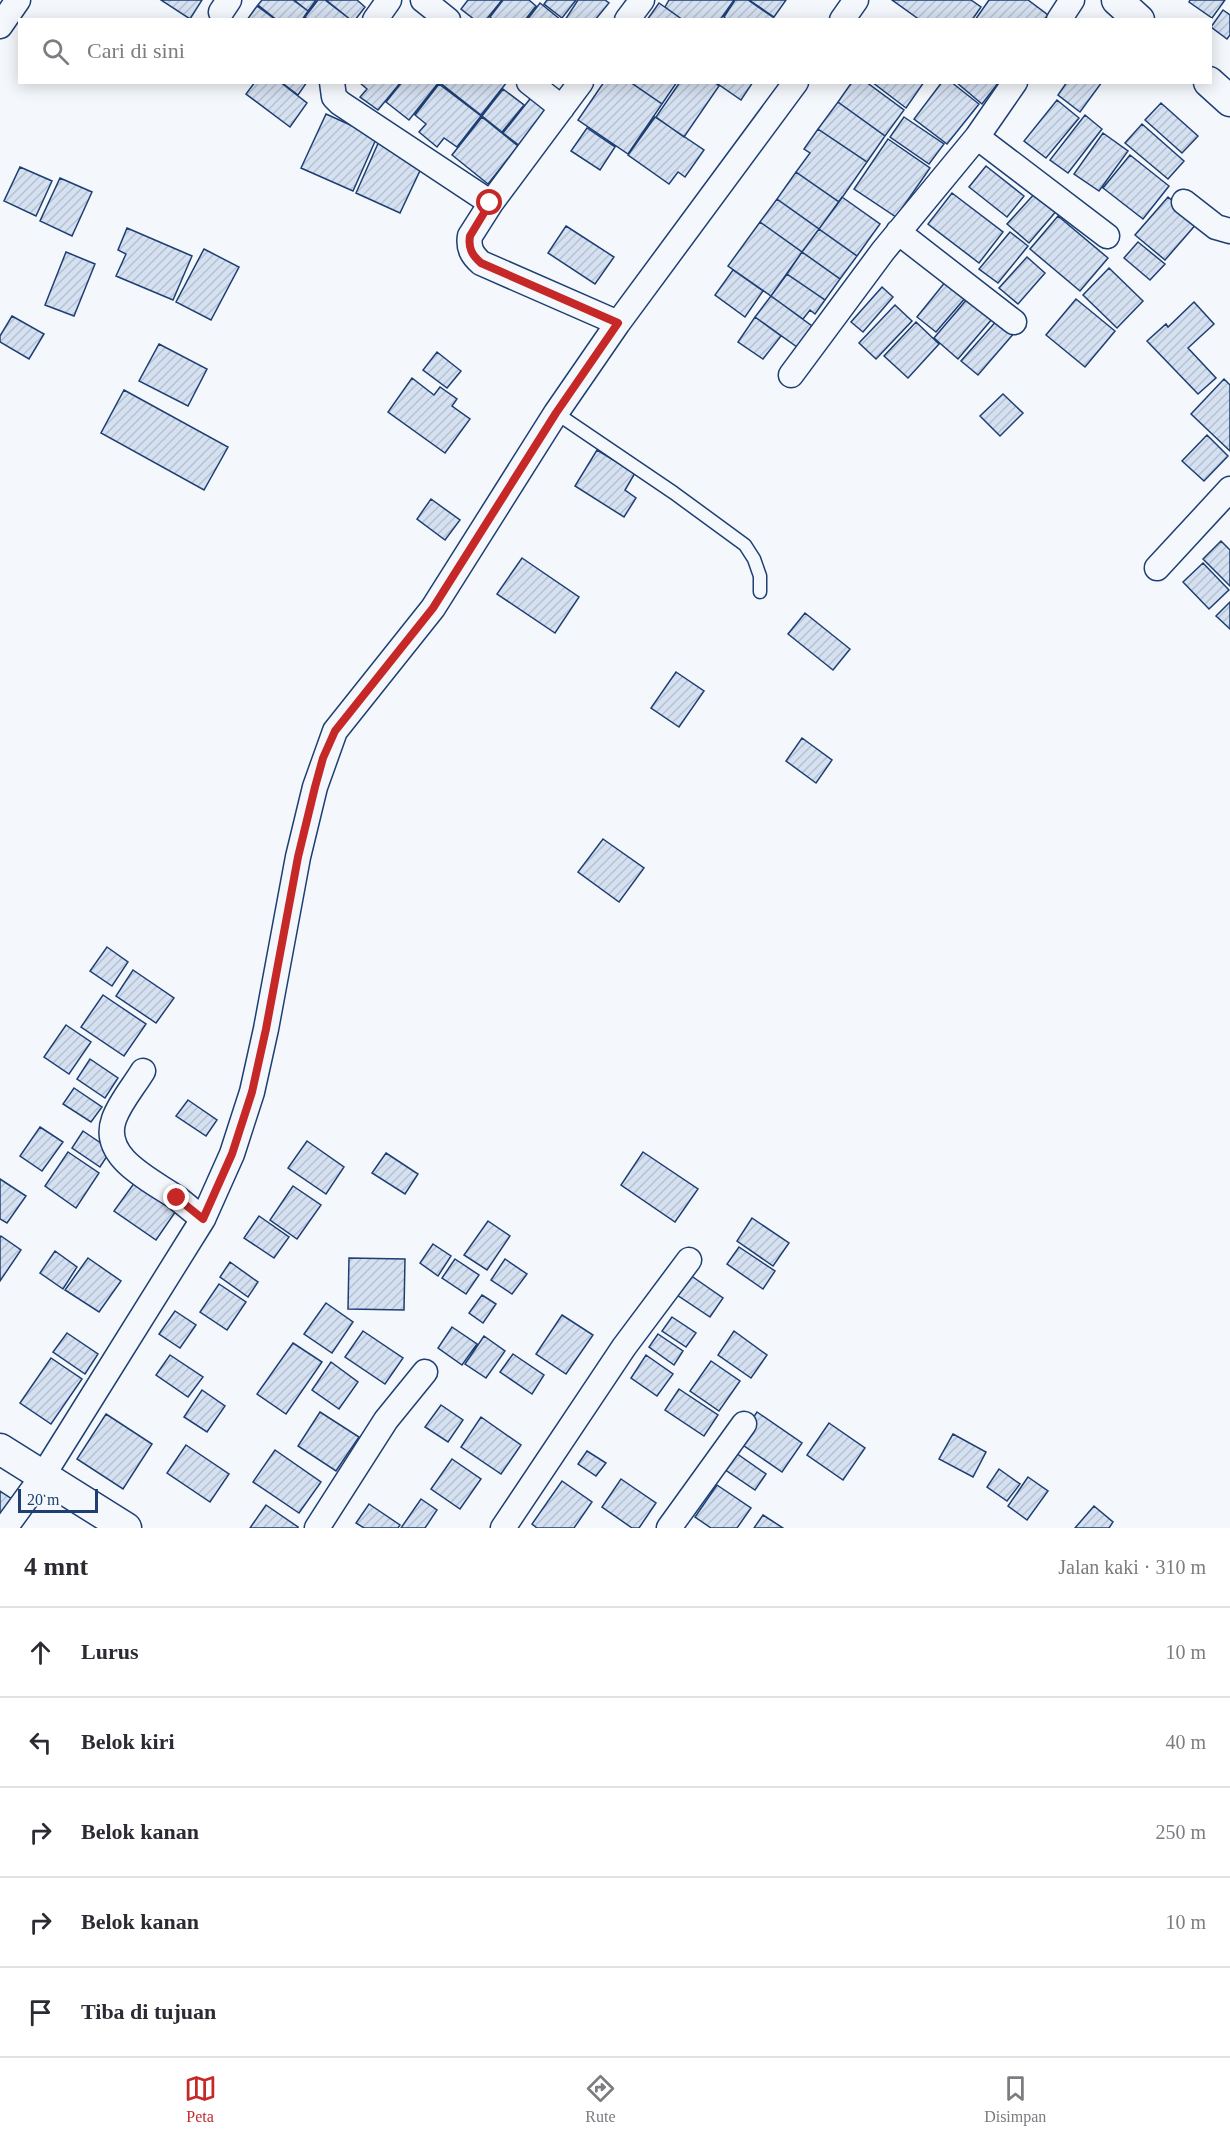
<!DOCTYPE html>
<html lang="id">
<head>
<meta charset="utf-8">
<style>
  body { margin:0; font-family:"Times New Roman",serif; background:#f2f2f3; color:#2b2b33 }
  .scale { position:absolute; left:18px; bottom:15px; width:80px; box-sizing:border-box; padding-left:6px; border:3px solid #1d3f73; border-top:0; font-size:16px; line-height:21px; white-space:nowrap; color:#1d3f73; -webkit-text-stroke:4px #f4f7fb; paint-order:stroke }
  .stop { position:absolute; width:18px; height:18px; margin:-14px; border:4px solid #c62828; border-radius:50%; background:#fff }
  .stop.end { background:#c62828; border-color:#fff; box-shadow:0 2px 6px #0008 }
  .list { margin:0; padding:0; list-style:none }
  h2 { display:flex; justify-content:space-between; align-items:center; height:78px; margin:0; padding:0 24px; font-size:26px }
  h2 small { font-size:20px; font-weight:400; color:#7c7c81 }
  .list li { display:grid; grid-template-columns:39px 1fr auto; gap:18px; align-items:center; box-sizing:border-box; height:90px; padding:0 24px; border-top:2px solid #e1e1e2 }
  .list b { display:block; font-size:22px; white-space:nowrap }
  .list em { font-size:20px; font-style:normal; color:#7c7c81 }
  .icon { flex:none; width:33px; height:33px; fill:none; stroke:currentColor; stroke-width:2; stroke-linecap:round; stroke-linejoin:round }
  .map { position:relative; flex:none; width:1230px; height:1528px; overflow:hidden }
  .search { position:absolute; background:#fff; box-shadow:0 3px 15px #0003; left:18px; right:18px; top:18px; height:66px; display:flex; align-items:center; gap:15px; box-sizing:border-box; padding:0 21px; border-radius:0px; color:#7c7c81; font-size:22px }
  .sheet { height:528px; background:#fff }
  nav { display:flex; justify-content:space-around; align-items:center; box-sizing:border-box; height:84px; border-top:2px solid #e1e1e2; background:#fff; font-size:16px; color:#7c7c81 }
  nav a { display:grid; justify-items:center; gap:3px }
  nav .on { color:#c62828 }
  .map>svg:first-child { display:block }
  .building { fill:url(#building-hatch); stroke:#1d3f73; stroke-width:1.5 }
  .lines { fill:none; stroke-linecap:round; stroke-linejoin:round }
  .service-casing { stroke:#1d3f73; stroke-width:15 }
  .minor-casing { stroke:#1d3f73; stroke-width:27 }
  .tertiary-casing { stroke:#1d3f73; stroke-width:33 }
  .service { stroke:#f4f7fb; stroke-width:12 }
  .minor { stroke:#f4f7fb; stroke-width:24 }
  .tertiary { stroke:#f4f7fb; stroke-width:30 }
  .route { stroke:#c62828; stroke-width:8 }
</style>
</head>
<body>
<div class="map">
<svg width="1230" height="1528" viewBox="0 0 1230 1528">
  <defs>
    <pattern id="building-hatch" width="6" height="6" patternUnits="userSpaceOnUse" patternTransform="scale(1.5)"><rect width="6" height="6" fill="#d5e0f0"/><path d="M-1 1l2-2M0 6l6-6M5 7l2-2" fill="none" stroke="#b6c1d1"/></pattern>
  </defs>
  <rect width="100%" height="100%" fill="#f4f7fb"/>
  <!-- building -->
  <path class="building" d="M161 0H202L190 19Z
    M262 0H293L308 11 302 20H277L258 5Z
    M294 0H316L308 11Z
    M318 0H325L351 20H308L305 17Z
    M326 0H357L365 7 355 20H351Z
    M468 0H502L486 20H475L461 9Z
    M503 0H529L536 6 525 20H493L490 17Z
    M547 0H576L562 18 544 4Z
    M578 0H605L609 3 595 20H565Z
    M669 0H734L720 20H683L665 7Z
    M735 0H748L777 20H727L724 17Z
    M749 0H786L774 17Z
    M892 0H971L981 7 972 20H920Z
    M989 0H1028L1048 15 1044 20H975Z
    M1190 0H1225L1212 18 1189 2Z
    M540 3 561 20H527Z
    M659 3 683 20H647Z
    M257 6 276 20H247Z
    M1223 10 1230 15V35L1227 39 1211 27Z
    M255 82H280L307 103 290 127 246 94Z
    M281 82H307L298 95Z
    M359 82H401L378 110 360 97 367 89Z
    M402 82H439L409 120 386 102Z
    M439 82H507L481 115Z
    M604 82H630L662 104 628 154 578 120Z
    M630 82H677L662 104Z
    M680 82H714L719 86 684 137 656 117Z
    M715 82H753L741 100Z
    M852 82H866L904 110 885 136 838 102Z
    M872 82H924L906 108Z
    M942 82H951L979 104 947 144 914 119Z
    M956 82H999L982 104Z
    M1067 82H1102L1080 112 1058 95Z
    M439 84 481 116 457 147 444 138 437 147 419 132 426 124 415 115Z
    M503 89 524 105 502 132 482 116Z
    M533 95 549 108 520 146 503 133Z
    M1057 100 1079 118 1046 158 1024 141Z
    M838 102 885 136 867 162 818 129Z
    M1161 103 1198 136 1182 153 1145 120Z
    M326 114 377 137 353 191 301 168Z
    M1085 115 1102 129 1068 173 1050 160Z
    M482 117 518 146 488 184 452 155Z
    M655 117 704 150 685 177 678 172 669 184 628 155Z
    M904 117 944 144 929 164 890 137Z
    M1142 124 1184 161 1168 179 1125 143Z
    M587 128 615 147 600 170 571 151Z
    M818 129 867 162 839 202 796 172 810 153 804 149Z
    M1103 133 1128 151 1099 191 1074 174Z
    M380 139 425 160 400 213 356 193Z
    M888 139 930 168 896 217 854 189Z
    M1130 155 1169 186 1143 219 1103 188Z
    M986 166 1024 196 1007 217 969 187Z
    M20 167 52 181 36 216 4 201Z
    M796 172 839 202 819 229 777 199Z
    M60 178 92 192 72 236 40 221Z
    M1037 191 1058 209 1029 243 1007 224Z
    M952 193 1003 232 979 263 928 224Z
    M842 197 880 224 857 256 819 229Z
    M1168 197 1198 222 1165 260 1135 235Z
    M777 199 819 229 802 252 760 222Z
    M1058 216 1108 258 1080 291 1030 249Z
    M760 222 802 252 771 296 728 266Z
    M566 226 614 257 595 284 548 253Z
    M127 228 192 256 173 300 116 276 126 254 118 250Z
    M819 229 857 256 840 279 802 252Z
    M1010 232 1028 246 998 283 979 269Z
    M1138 242 1165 264 1150 280 1124 258Z
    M204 249 239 267 211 320 176 302Z
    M66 252 95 264 74 316 45 305Z
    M802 252 840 279 825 300 787 274Z
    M1027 257 1045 273 1018 304 999 288Z
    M1109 268 1143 301 1117 328 1083 295Z
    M733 270 763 291 745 317 715 295Z
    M787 274 825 300 815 314 810 310 803 319 771 296Z
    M946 281 966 297 936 332 917 317Z
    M882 287 893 297 863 332 851 322Z
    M771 296 812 326 797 347 755 317Z
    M968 298 992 319 958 359 934 338Z
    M1076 299 1115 331 1085 367 1046 335Z
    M1194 302 1214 324 1188 348 1216 378 1198 394 1147 341 1166 324 1168 327Z
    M895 305 912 321 876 359 859 343Z
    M12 316 44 334 29 359 0 342V336Z
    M755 317 781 336 763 359 738 342Z
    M999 318 1015 332 978 375 961 361Z
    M916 322 939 344 908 378 884 356Z
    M159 344 207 369 188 406 139 381Z
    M437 352 461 371 447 388 423 370Z
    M412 378 434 395 440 387 457 399 452 406 470 419 445 453 388 412Z
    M1224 379 1230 385V451L1191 414Z
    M124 390 228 447 204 490 101 433Z
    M1003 394 1023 413 1000 436 980 416Z
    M1207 435 1228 456 1204 481 1182 461Z
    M597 450 635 473 625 490 636 498 624 517 575 486Z
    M431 499 460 520 445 540 417 519Z
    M1221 541 1230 550V586L1203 559Z
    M522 558 579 597 555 633 497 594Z
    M1203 563 1229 590 1209 609 1183 582Z
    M1230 602V629L1216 616Z
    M805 613 850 649 833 670 788 634Z
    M676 672 704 691 679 727 651 708Z
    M802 738 832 760 816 783 786 761Z
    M603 839 644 868 619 902 578 872Z
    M107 947 128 962 112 986 90 971Z
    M133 970 174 998 156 1023 116 996Z
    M103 995 146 1024 124 1056 81 1027Z
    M66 1025 91 1042 69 1074 44 1057Z
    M90 1059 118 1078 105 1098 77 1079Z
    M74 1088 102 1107 91 1122 63 1104Z
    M188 1100 217 1120 206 1136 176 1116Z
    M40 1127 63 1142 42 1171 20 1156Z
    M83 1131 111 1150 100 1167 72 1148Z
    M307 1141 344 1167 326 1194 288 1168Z
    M68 1152 99 1173 76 1208 45 1186Z
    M643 1152 698 1189 675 1222 621 1185Z
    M386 1153 418 1174 405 1194 372 1173Z
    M0 1179 26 1196 7 1223 0 1219Z
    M135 1182 176 1211 156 1240 114 1211Z
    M293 1186 321 1205 297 1239 270 1220Z
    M259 1216 289 1237 274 1258 244 1238Z
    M752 1218 789 1243 773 1266 737 1241Z
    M488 1221 510 1236 487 1270 464 1255Z
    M1 1236 21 1250 0 1281V1238Z
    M433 1244 451 1256 438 1276 420 1263Z
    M739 1247 775 1271 763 1289 727 1264Z
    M55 1251 77 1267 63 1289 40 1273Z
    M88 1258 121 1281 99 1312 65 1290Z
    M349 1258 405 1259 404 1310 348 1309Z
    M455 1259 479 1275 466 1294 442 1278Z
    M505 1259 527 1274 512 1294 491 1280Z
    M230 1262 258 1282 248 1297 220 1277Z
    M690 1275 723 1298 710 1317 677 1295Z
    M219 1284 246 1302 227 1330 200 1312Z
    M482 1295 496 1304 483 1323 469 1313Z
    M326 1303 353 1322 332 1353 304 1334Z
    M175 1311 196 1325 180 1348 159 1334Z
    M562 1315 593 1335 566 1374 536 1354Z
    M672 1317 696 1333 686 1347 662 1331Z
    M452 1327 477 1344 462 1365 438 1348Z
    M363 1331 403 1358 385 1384 345 1357Z
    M734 1331 767 1355 751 1378 718 1355Z
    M67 1333 98 1354 85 1374 53 1352Z
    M658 1334 683 1351 674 1365 649 1347Z
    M484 1336 505 1351 486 1378 465 1364Z
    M293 1343 322 1362 286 1414 257 1394Z
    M513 1354 544 1375 532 1394 500 1372Z
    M170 1355 203 1377 188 1397 156 1375Z
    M646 1355 673 1374 657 1396 631 1378Z
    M51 1358 82 1379 51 1424 20 1403Z
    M711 1361 740 1381 719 1411 690 1391Z
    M331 1362 358 1382 339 1409 312 1390Z
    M679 1389 718 1415 704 1436 665 1410Z
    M202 1390 225 1406 207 1432 184 1417Z
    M441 1405 463 1420 448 1442 425 1427Z
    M320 1412 359 1437 336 1471 298 1446Z
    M757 1412 802 1443 782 1472 737 1441Z
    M106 1414 152 1444 123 1489 77 1459Z
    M481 1417 521 1445 501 1474 461 1447Z
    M829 1423 865 1448 843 1480 807 1455Z
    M953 1434 986 1452 973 1477 939 1459Z
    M186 1445 229 1474 210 1502 167 1473Z
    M275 1450 321 1482 299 1513 253 1482Z
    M587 1451 606 1463 596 1476 578 1464Z
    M736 1453 766 1474 755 1490 724 1469Z
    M452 1459 481 1479 460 1509 431 1489Z
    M999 1469 1020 1484 1007 1501 987 1487Z
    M1028 1477 1048 1491 1027 1520 1008 1506Z
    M621 1479 656 1503 639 1528H632L602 1507Z
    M562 1481 592 1502 574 1528H537L532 1524Z
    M717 1485 751 1508 737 1528H711L695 1517Z
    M0 1491 15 1501 0 1523Z
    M421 1499 437 1510 425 1528H401Z
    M369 1504 400 1525 398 1528H364L356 1523Z
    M266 1505 298 1527V1528H250Z
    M1094 1506 1113 1522 1109 1528H1075Z
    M763 1515 783 1528H754Z"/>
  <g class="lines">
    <defs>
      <path id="service" d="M556 413 674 493 745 545 754 559 760 576V592"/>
      <path id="minor" d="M423 0 448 20
        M221 12 229 0
        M375 20 389 0
        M627 20 642 0
        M842 20 856 0
        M1059 20 1072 0
        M0 26 18 0
        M332 82 334 97 340 103 491 203
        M529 82 562 108
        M581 82 491 203 470 236C468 248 472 255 481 263L618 323
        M977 137 1107 236
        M1184 202 1216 227 1230 231
        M898 232 1014 322
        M791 375 883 251 977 137 1015 82
        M1157 568 1230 489
        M143 1071C134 1086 120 1102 114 1119 100 1158 153 1181 177 1198 186 1205 194 1212 203 1219
        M5 1528 42 1477 203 1219 232 1154 252 1092 266 1029 298 857 315 787 335 731 433 608 556 413 618 323 796 82
        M317 1528 386 1420 425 1372
        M503 1528 624 1347 689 1260
        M669 1528 744 1424"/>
      <path id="tertiary" d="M1117 0 1139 20
        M1209 82 1230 101
        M0 1449 126 1528"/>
    </defs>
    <!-- service casing -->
    <use href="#service" class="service-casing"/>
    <!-- minor casing -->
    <use href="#minor" class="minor-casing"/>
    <!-- tertiary casing -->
    <use href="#tertiary" class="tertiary-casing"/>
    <!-- service -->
    <use href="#service" class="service"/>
    <!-- minor -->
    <use href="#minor" class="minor"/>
    <!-- tertiary -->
    <use href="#tertiary" class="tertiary"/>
  </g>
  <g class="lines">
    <!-- route -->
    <path class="route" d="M177 1198 203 1219 232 1154 252 1092 266 1029 298 857 315 787 323 758 335 731 433 608 556 413 618 323 481 263C472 255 468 248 470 236L490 203"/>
  </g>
</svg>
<div class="scale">20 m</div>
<div class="stop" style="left:490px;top:203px"></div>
<div class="stop end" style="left:177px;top:1198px"></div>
<div class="search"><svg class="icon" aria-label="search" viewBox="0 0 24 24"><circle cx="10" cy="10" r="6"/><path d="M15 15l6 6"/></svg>Cari di sini</div>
</div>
<section class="sheet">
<h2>4 mnt<small>Jalan kaki · 310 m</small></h2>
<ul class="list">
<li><svg class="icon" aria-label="ahead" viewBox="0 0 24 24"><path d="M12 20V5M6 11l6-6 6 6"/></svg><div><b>Lurus</b></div><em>10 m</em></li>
<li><svg class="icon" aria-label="left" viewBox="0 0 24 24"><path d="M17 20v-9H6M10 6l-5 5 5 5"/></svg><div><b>Belok kiri</b></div><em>40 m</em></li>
<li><svg class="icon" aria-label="right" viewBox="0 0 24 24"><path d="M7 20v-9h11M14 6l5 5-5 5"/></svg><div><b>Belok kanan</b></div><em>250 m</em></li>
<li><svg class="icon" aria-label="right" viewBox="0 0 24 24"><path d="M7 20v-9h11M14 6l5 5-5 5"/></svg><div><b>Belok kanan</b></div><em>10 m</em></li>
<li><svg class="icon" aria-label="arrive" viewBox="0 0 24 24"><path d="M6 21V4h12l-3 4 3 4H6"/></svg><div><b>Tiba di tujuan</b></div></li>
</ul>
</section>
<nav>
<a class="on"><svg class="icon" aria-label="map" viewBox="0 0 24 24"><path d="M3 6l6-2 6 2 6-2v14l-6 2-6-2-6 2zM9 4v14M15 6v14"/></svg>Peta</a>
<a><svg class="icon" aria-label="directions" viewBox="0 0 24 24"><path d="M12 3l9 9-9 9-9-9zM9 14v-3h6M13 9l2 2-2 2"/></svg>Rute</a>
<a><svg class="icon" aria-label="saved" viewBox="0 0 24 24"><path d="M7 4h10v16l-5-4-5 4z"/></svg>Disimpan</a>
</nav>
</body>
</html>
